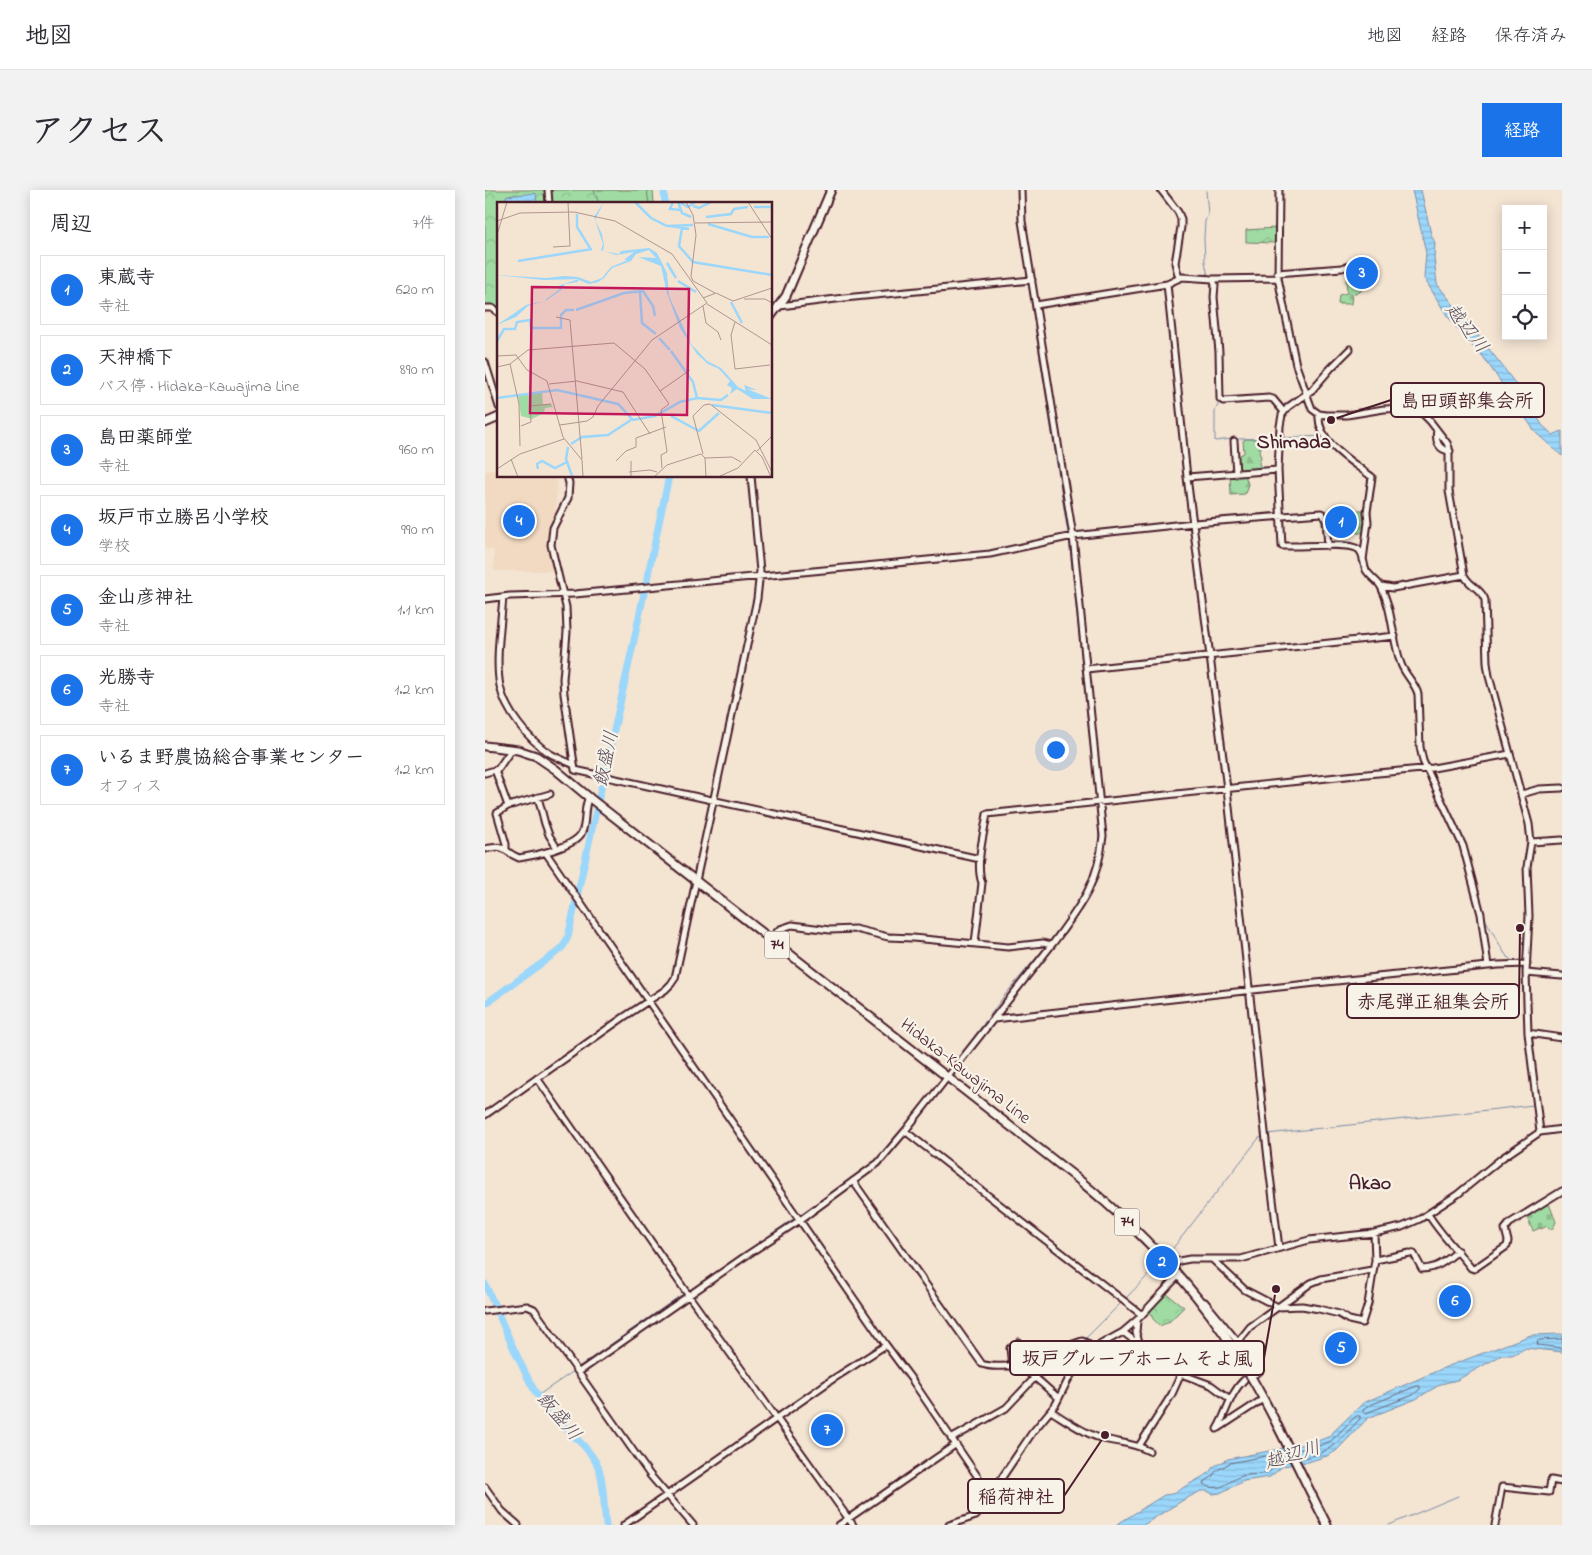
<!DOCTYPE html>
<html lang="ja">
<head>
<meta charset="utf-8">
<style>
  body { margin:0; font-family:"Indie Flower","Klee One",sans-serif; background:#f2f2f3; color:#2b2b33 }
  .controls { position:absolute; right:15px; top:15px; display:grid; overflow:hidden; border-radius:0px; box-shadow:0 2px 12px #0003 }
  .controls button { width:45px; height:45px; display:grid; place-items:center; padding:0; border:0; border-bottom:1px solid #e1e1e2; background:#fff; color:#2b2b33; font:25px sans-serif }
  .you { position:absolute; left:570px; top:559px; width:18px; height:18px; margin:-12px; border:4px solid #fff; border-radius:50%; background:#1a73e8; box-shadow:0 0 0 8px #1a73e833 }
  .badge { display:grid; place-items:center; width:32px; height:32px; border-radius:50%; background:#1a73e8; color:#fff; font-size:16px; font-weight:700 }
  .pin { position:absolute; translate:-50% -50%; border:2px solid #fff; box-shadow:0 1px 5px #0006 }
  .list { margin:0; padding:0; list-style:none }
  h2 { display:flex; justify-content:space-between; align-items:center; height:65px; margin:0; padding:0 20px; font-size:21px }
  h2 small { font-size:16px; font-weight:400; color:#7c7c81 }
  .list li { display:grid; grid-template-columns:32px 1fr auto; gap:15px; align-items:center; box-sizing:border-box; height:70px; margin:0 10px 10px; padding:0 10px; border:1px solid #e1e1e2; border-radius:0px }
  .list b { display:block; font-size:19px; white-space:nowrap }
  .list p { margin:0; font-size:16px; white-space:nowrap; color:#7c7c81 }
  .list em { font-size:16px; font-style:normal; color:#7c7c81 }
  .icon { flex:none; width:28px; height:28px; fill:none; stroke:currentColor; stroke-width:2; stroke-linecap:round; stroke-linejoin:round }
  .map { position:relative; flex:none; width:1077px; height:1335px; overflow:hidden; border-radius:0px }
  header { display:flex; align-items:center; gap:30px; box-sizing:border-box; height:70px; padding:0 25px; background:#fff; border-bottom:1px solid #e1e1e2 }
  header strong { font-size:24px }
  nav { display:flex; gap:28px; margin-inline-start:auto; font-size:18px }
  .intro { display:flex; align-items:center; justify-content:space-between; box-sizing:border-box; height:120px; padding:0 30px }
  h1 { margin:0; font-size:35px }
  .button { padding:12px 22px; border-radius:0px; background:#1a73e8; color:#fff; font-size:18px; font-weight:700 }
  main { display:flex; gap:30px; padding:0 30px }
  aside { flex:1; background:#fff; border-radius:0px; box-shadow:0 2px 12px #0003 }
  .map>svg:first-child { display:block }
  .built { fill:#f2dac2 }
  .forest { fill:url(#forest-firs); stroke:#747d67 }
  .cemetery { fill:url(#cemetery-stones); stroke:#747d67 }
  .park { fill:url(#park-crowns); stroke:#747d67 }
  .pitch { fill:#9fdba3; stroke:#747d67 }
  .water { fill:url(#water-rules); stroke:#7a8da8 }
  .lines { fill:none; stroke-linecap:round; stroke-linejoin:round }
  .shore { stroke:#6a697e; stroke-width:1 }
  .stream { stroke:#7a8da8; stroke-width:1 }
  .river { stroke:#9ad7fb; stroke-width:7 }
  .minor-casing { stroke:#4a1f2b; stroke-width:9 }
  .major-casing { stroke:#4a1f2b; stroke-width:11 }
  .minor { stroke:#f7f3e8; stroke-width:5 }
  .major { stroke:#f7f3e8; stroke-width:7 }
  .labels { text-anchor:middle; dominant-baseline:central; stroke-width:4.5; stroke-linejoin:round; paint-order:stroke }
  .shield { fill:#f7f3e8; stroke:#7e5f64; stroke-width:1 }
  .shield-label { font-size:16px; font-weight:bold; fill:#4a1f2b }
  .street-label { font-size:18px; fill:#4a1f2b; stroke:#f7f3e8 }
  .water-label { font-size:19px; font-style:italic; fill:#5e4d5f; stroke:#f7f3e8 }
  .quarter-label { font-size:20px; font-weight:bold; fill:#4a1f2b; stroke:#f7f3e8 }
  .inset-river { fill:none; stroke:#9ad7fb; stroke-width:2.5 }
  .inset-road { fill:none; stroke:#b0958f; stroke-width:1 }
  .view { fill:#c2185b; fill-opacity:0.15; stroke:#c2185b; stroke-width:2.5 }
  .inset-edge { fill:none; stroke:#4a1f2b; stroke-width:2.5 }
  .leader { fill:none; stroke:#4a1f2b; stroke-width:2 }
  .callout-dot { fill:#4a1f2b; stroke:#f7f3e8; stroke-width:2 }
  .callout { fill:#f7f3e8; stroke:#4a1f2b; stroke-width:2 }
  .callout-label { font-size:19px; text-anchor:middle; font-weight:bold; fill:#4a1f2b }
</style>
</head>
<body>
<header>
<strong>地図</strong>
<nav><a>地図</a><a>経路</a><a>保存済み</a></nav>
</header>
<div class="intro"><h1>アクセス</h1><a class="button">経路</a></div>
<main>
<aside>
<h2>周辺<small>7件</small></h2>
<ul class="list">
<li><span class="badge">1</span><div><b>東蔵寺</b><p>寺社</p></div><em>620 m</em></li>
<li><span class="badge">2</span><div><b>天神橋下</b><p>バス停 · Hidaka-Kawajima Line</p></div><em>890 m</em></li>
<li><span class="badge">3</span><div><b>島田薬師堂</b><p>寺社</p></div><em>960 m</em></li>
<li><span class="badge">4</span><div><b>坂戸市立勝呂小学校</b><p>学校</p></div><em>990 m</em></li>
<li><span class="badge">5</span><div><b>金山彦神社</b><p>寺社</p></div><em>1.1 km</em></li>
<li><span class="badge">6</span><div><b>光勝寺</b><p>寺社</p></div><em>1.2 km</em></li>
<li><span class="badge">7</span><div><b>いるま野農協総合事業センター</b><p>オフィス</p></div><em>1.2 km</em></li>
</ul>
</aside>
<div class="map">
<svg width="1077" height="1335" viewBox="0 0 1077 1335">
  <defs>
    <pattern id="forest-firs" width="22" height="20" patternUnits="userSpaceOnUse" patternTransform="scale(1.25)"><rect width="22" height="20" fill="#9fdba3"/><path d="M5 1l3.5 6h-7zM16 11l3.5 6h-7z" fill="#8abc8c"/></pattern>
    <pattern id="cemetery-stones" width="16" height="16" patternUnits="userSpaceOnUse" patternTransform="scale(1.25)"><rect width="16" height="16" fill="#9fdba3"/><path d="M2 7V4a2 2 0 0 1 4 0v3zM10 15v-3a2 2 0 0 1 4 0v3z" fill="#8abc8c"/></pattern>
    <pattern id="park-crowns" width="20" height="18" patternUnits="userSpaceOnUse" patternTransform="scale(1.25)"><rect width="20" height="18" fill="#9fdba3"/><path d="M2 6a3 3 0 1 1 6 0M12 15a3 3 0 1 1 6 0" fill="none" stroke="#8abc8c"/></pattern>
    <pattern id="water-rules" width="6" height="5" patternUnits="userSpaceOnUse" patternTransform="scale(1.25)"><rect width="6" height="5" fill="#9ad7fb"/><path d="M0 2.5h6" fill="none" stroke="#86b8d7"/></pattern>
  </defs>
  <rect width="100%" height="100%" fill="#f4e4d2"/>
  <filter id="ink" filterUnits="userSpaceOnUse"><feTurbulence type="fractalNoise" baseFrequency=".02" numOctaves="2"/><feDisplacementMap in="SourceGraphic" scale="10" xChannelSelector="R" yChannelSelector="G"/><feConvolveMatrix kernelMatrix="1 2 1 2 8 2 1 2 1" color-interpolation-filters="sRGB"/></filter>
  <g filter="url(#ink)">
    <!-- built -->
    <path class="built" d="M14 280V286H72L71 327 66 336 64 349 70 381H9V361L7 359H0V281Z"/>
    <!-- forest -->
    <path class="forest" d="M761 249H776C779 253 776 258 774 262L776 267 774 274 776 277 784 278 786 280 760 285 763 294 760 304 746 305 745 286 749 285 753 266 759 263 758 251Z"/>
    <!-- cemetery -->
    <path class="cemetery" d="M885 86 886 94C880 94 879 96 876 101L867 104 866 114H853L854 105 862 103 861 89Z
      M855 320H878L880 331 878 343H872V334H870V329H866V326L855 325Z
      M1063 1011 1071 1032 1068 1038 1064 1039 1062 1036 1056 1039 1055 1038 1048 1041 1041 1025Z"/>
    <!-- park -->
    <path class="park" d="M0 0H168L169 14H14V122L0 117Z
      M790 38V53L761 52V40Z
      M681 1103 699 1117 683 1133 679 1134 675 1136 668 1129 664 1120Z"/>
    <!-- pitch -->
    <path class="pitch" d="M109 0H162L164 14H114Z"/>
    <!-- water -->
    <path class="water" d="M927 0H936L946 44 950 53 949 68 952 94 1015 173 1040 207 1057 235 1068 245 1077 241V266L1051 243 997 165 983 152 961 124 939 88 941 63Z
      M51 3 52 14H21V6Z
      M1077 1144V1162L1041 1158 1027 1165H1017L972 1190 956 1194 931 1209 883 1228 851 1261 842 1266 823 1272 798 1276 785 1287 759 1291 735 1303 728 1304 722 1301H716L700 1309 658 1335H631L679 1305 687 1304 724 1283 728 1277 743 1269 830 1252 843 1247 878 1213 961 1177 1046 1145Z"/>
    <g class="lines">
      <!-- shore -->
      <path class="shore" d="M1077 1149 1054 1150 1052 1152 1053 1155 1077 1158
        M932 1196H935V1199L928 1205 881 1223 878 1222V1220L881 1217Z
        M810 1260 831 1257 846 1251 871 1226H875V1229C853 1251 846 1264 814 1269
        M801 1262 745 1273 731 1281 727 1287 719 1292 718 1294C737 1304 741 1291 757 1286 765 1284 773 1285 781 1283 790 1280 792 1272 805 1270"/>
      <!-- stream -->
      <path class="stream" d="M721 0 723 24 720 31 719 48 720 72 723 86
        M533 27 543 88
        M543 92 583 344
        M729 138V148L731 154
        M732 165 733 215 730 221V251L747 249
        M796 248 836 246 849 262 857 268
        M751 249 792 248
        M880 326 878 321 881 308
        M584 348 611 610
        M885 382 896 391 897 395
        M909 430 917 470 927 487
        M935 507 936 518
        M967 627 978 651
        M999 727 1020 764 1028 772
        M566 750C586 721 609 693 613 657 615 643 613 628 611 614
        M1033 776 1038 782 1040 827
        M464 881 519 806 561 756
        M416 942 454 894
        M782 944 1049 915
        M386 975 397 964
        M948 1023C981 1005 1007 979 1037 957
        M314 1025 366 989
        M920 1038 929 1035 934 1032
        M900 1043 911 1041
        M845 1050H852
        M685 1062 774 948 779 946
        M203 1101 311 1027
        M640 1109 676 1072
        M599 1150 637 1112
        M572 1171 597 1153
        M92 1178 199 1103
        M554 1188 561 1180
        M52 1206 89 1181
        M478 1245 519 1224 532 1210
        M388 1309 466 1253
        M904 1335 973 1306"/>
      <!-- river -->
      <path class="river" d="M179 0 180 14
        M0 814 75 760 79 755 83 747 148 455 184 286
        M0 1094C17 1131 32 1170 52 1205 67 1232 108 1255 115 1282 119 1296 119 1320 121 1335"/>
      <defs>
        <path id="minor" d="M63 0 64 14
          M676 0 693 22 696 29V37L690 73 694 88
          M794 0 793 88 811 175 827 219 834 224 841 225H862L899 219 923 218 932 220 940 226 945 231 962 253 964 258V301L979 385C984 396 996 398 1000 410L1002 473 1004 486 1044 634 1046 652 1042 677 1044 726 1041 783 1043 843 1055 942
          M792 83 857 78 877 72
          M728 89 730 95 729 107 734 162 735 209 738 211 784 208 788 209 799 222
          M682 94 702 287 742 599 783 969 794 1058
          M551 115 682 94 697 87 728 89 793 88
          M295 116 359 108 547 90
          M0 118H7L14 123
          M865 159 846 178 827 200 803 217 797 225 795 236 793 280 797 356C814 357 861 352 873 359 879 363 878 374 881 380 885 387 892 390 896 397 908 421 907 449 916 474 920 485 930 493 933 504L935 557 938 571 978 656 996 724 1003 776
          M0 172 14 217
          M834 224C831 252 869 273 887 287L882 322 883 332 878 370
          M952 240C950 251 953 260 965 261
          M749 251 751 284
          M82 286 84 293 83 308 68 338 66 355 81 417 82 442 78 489 79 504 90 580 495 669
          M702 287 793 280
          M896 396 908 398 979 385
          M18 407C16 434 10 470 15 496 20 521 43 549 64 563 72 568 81 571 89 575
          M0 409 25 406 90 404 505 364 588 346 709 333 836 323 838 324 841 330 843 356
          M601 479 910 446
          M10 580 23 616
          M0 583 13 579 24 563V559
          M1037 604 1054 599 1077 598
          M53 607 60 634 64 645 72 658
          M1046 652 1077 650
          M0 659C24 654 16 661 34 668 49 666 91 657 97 642 102 631 98 617 104 607
          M21 659V654L12 623 23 616 65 604
          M61 663 401 1155 427 1190 505 1305
          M285 749 295 739 307 735 345 740 370 739 403 747 428 748 523 757 558 753 566 755
          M490 753 497 693C490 674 499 644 502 624L871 585 948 578 1025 564
          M1041 783 1077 786
          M509 829 831 793 1013 775 1042 774
          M1043 843 1077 848
          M52 888 204 1106 368 1335
          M0 925 139 827 180 800 186 794 190 788 272 409 275 381 266 286
          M420 941 657 1125
          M368 991 497 1174C510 1179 520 1174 532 1177 546 1181 562 1199 574 1208
          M943 1024C955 1044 972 1060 986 1078L989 1079 1022 1056 1023 1051 1020 1039 1025 1033 1077 1001
          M728 1070 760 1100 793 1117 826 1093 836 1089 887 1080
          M890 1070 925 1063 929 1064 937 1079C954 1078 960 1071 973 1061
          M687 1078 694 1071 705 1069H756L824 1050 889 1043 917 1037 935 1029 973 1004 1017 968 1055 942 1077 939
          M715 1110 720 1112 753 1152 775 1181 770 1184
          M0 1121 42 1116 49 1119 165 1285 208 1335
          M652 1130 651 1143 655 1154
          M638 1142 687 1180 696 1184 726 1195 745 1209
          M753 1152 765 1137 793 1117 817 1116 834 1119 854 1124 864 1130 877 1133 883 1114 890 1070 889 1043
          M527 1176 525 1158 534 1152 545 1168 534 1178
          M94 1182 259 1067 315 1030 393 973 420 941 569 752C596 715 613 694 618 646L588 346 537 31 536 0
          M566 1221C579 1229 600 1244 615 1248 632 1253 647 1252 664 1261
          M734 1238 778 1209
          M732 1239C742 1222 745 1203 759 1190
          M466 1249 521 1218 557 1180 588 1154 597 1151 602 1153 607 1159
          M654 1256 687 1204 696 1184
          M0 1297 17 1321 33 1335
          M139 1335 345 1191 401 1155
          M354 1335 470 1255
          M464 1335 491 1326 547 1243 571 1214 583 1190 597 1168 607 1159 638 1142 652 1130 693 1086
          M1010 1335 1017 1297 1064 1302 1066 1290 1077 1292"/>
        <path id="major" d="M286 126 301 106 346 0
          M0 233 14 227
          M0 556 33 560 51 566 70 579 106 609 593 989C648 1034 699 1085 739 1144 780 1203 809 1271 842 1335"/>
      </defs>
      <!-- minor casing -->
      <use href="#minor" class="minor-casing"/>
      <!-- major casing -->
      <use href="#major" class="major-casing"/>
      <!-- minor -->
      <use href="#minor" class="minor"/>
      <!-- major -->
      <use href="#major" class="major"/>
    </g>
  </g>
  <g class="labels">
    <!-- shield labels -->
    <g class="shield">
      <rect x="279.5" y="741.5" width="25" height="27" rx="4"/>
      <rect x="629.5" y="1018.5" width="25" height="27" rx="4"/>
    </g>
    <g class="shield-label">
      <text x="292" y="755">74</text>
      <text x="642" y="1032">74</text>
    </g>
    <!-- street labels -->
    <g class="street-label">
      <text transform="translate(480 882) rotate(38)">Hidaka-Kawajima Line</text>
    </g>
    <!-- water labels -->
    <g class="water-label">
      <text transform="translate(981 139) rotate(52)">越辺川</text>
      <text transform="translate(122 569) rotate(-78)">飯盛川</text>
      <text transform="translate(73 1227) rotate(50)">飯盛川</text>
      <text transform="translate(808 1266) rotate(-17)">越辺川</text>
    </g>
    <!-- quarter labels -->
    <g class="quarter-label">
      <text x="809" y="253">Shimada</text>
      <text x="885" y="994">Akao</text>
    </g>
  </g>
  <!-- overview -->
  <g transform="translate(12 12)">
    <rect width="275" height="275" fill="#f4e4d2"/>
    <path d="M45 190 46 203 54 202 56 205 48 206 47 211 35 217 24 214 21 193Z" fill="#9fdba3"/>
    <path d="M107 0 98 18 105 32 107 44 106 49 122 52 124 49 152 46 160 51 170 71 172 94 194 142 210 159 224 166 241 185 249 189 247 183 260 188 250 187 275 197H256L240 187 233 192 235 186 230 183 233 179 222 167 211 162 200 152 183 126 170 91 164 64 141 55 159 56 152 48 139 52 134 59 115 66 107 76 101 80 92 82 82 78 80 80 68 82 64 88 50 98 31 104 19 115 0 123 29 103 47 99 63 87 61 84 82 77 47 78 0 73 49 76 67 74 81 75 94 80 105 76 114 65 131 58H127L137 50 119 53 104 48 106 42 97 15Z" fill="#9ad7fb"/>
    <path class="inset-river" d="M138 0 154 16 170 24 196 23M176 0 173 7 184 8M181 0 185 11 194 15M182 0 191 5 198 0M196 4 202 6 214 0M257 5H275M80 12V25L93 46M209 15 234 12 237 7 251 5M211 22 255 35H272M174 24 192 27M185 26 182 44 196 60 275 73M21 59 95 47M170 61 179 76M181 79 199 90M143 90 145 121 159 132M234 100 245 121M79 108 127 91 146 89 156 104 158 114M162 136 173 148M0 139 7 127H18L20 120 33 118 34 126H64V113L69 108H77M174 149 196 180 200 196M0 196 60 188 121 202 136 218 158 214 183 200 200 196 224 198 231 193M215 203 275 211M174 214 202 229 222 211M74 242 85 235 111 233 134 218M71 245 69 257 75 274M41 267 40 262 45 259 58 266 70 260"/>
    <path class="inset-road" d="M189 0 196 13 199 33 194 74 196 79 218 91M251 0 275 37M0 19 23 11 77 10 118 19 175 52 210 101 155 138 101 204 96 215 90 219 63 223M198 21 275 20M0 33 10 0M56 45 73 44 71 0M206 96 219 91 236 99 275 86M247 97H268L275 101M210 102 275 143M206 104 209 121 221 130 224 138M59 115 73 118 85 257M238 120 234 133 238 167 273 163M0 154 19 153 30 168 50 179 66 235 85 258 86 275M13 162 22 202 23 244M0 165 13 162 31 148 117 141 148 167 172 202 164 208 170 250 164 253 165 266M52 182 80 179 126 190 153 232M163 189 193 168M24 224 34 220 33 204 54 202M259 250 275 234M206 252 196 214 207 203 213 202 259 238 275 270M265 255 274 275M208 256 235 255 244 260M14 257 21 275M119 259 129 249 139 245V236L169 225M134 259V275M0 267 23 252 67 237M132 270 153 268 160 270M56 275H82M157 275 170 263 204 252 208 256 209 275M221 275 241 266 258 248 265 255"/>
    <path class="view" d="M35 85 192 87 190 213 33 211Z"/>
    <rect width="275" height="275" class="inset-edge"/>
  </g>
  <!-- callouts -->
  <path class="leader" d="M846 230L906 210M1035 738L1034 811M791 1099L779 1168M620 1245L579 1306"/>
  <g class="callout-dot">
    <circle cx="846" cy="230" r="5"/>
    <circle cx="1035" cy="738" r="5"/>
    <circle cx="791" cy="1099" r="5"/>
    <circle cx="620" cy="1245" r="5"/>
  </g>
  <g class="callout">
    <rect x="906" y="193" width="153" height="34" rx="5"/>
    <rect x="862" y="794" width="172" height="34" rx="5"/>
    <rect x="525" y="1151" width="254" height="34" rx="5"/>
    <rect x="483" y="1289" width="96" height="34" rx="5"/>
  </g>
  <g class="callout-label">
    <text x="982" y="217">島田頭部集会所</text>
    <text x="948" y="818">赤尾弾正組集会所</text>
    <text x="652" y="1175">坂戸グループホーム そよ風</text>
    <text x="531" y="1313">稲荷神社</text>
  </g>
</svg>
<div class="controls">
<button>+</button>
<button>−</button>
<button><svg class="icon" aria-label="locate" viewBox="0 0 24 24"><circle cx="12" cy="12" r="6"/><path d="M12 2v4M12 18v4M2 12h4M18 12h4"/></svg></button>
</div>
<div class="you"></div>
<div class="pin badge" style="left:856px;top:332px">1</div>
<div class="pin badge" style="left:677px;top:1072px">2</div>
<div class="pin badge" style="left:877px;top:83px">3</div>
<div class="pin badge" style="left:34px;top:331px">4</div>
<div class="pin badge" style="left:856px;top:1158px">5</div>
<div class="pin badge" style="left:970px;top:1111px">6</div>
<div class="pin badge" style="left:342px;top:1240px">7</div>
</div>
</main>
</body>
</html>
